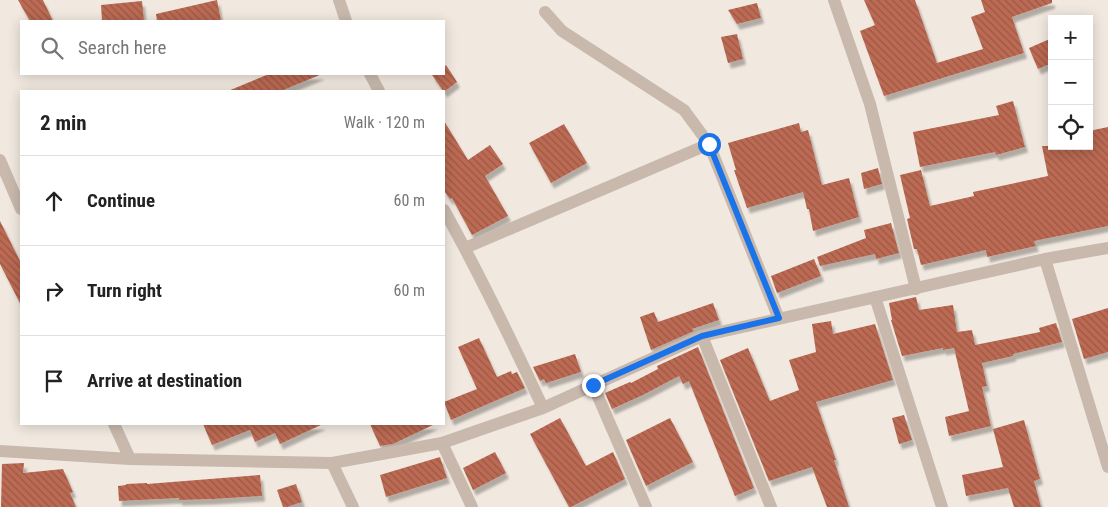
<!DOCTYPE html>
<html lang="en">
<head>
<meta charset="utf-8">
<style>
  body { margin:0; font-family:"Roboto Condensed",sans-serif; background:#f2f2f2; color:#222 }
  .controls { position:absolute; right:15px; top:15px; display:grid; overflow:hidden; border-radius:0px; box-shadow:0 2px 12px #0003 }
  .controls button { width:45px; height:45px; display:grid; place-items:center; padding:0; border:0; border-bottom:1px solid #e0e0e0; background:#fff; color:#222; font:25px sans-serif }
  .stop { position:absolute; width:15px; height:15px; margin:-11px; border:4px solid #1a73e8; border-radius:50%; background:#fff }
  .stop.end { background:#1a73e8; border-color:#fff; box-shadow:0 1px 5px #0008 }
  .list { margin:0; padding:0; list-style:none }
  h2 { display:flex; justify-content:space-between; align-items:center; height:65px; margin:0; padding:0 20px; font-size:21px }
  h2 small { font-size:16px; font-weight:400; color:#767676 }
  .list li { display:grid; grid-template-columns:32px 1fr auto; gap:15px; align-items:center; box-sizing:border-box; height:90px; padding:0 20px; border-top:1px solid #e0e0e0 }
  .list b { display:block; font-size:19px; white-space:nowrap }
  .list em { font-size:16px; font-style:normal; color:#767676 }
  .icon { flex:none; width:28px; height:28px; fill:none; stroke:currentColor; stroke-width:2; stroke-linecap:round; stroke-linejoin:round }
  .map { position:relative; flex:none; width:1108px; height:507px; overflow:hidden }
  .search { position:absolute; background:#fff; box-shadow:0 2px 12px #0003; left:20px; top:20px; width:425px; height:55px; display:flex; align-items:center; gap:12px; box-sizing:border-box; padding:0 18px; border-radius:0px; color:#767676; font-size:19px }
  .panel { position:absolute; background:#fff; box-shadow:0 2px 12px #0003; left:20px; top:90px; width:425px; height:335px; border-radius:0px }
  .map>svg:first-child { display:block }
  .building { fill:url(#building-back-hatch); filter:url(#shadow) }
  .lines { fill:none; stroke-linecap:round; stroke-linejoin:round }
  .street { stroke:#c9b9ad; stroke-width:12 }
  .route { stroke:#1a73e8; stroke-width:6 }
</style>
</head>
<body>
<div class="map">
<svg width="1108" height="507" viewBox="0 0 1108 507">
  <defs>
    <pattern id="building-back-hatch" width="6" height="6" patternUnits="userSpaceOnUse" patternTransform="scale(1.25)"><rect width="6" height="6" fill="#bc6a53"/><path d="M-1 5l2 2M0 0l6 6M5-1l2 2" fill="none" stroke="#9a5845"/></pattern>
    <filter id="shadow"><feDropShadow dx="3" dy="5.5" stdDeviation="1" flood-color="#0004"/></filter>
  </defs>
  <rect width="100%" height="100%" fill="#f1e9e0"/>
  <!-- building -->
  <path class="building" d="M18 0H43L53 21H30Z
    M217 0 221 21H157L156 14Z
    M864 0H915L937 63 983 49 971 17 985 12 981 0H1052V3L1012 17 1024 53 884 96 860 31 875 25Z
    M142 1 144 21H102L101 5Z
    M757 3 761 18 737 24 728 10Z
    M737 34 743 59 728 63 721 37Z
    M1052 38V63L1038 69 1029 48Z
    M446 65 457 82 444 92 432 75 434 74H444V67Z
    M269 74H322L281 91H228Z
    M1013 101 1025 147 996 155 995 152 920 167 913 132 999 115 996 106Z
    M444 121 468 160 490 145 503 164 485 176 508 216 472 235 452 198 450 199 444 191Z
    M799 123 801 132 808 130 822 185 849 178 859 217 813 231 809 209H807L803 192 747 208 734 170H736L728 143Z
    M564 124 587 163 551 183 529 143Z
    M1108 127V226L1034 241 1036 246 987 257 986 250 921 265 917 249H914L907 219 910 218 900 175 921 170 930 206 974 196 973 192 1048 176 1042 146H1089V131Z
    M878 168 882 184 864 189 861 173Z
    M0 221 21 263V305L0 264Z
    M891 223 899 253 876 259 875 254 820 266 817 257 866 238 864 230Z
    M814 259 821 276 777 293 771 276Z
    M916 297 919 310 953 305 957 332 972 330 975 345 1040 332 1039 328 1056 323 1062 342 1013 354V356L982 363 987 386 982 387 991 426 949 436 945 417 969 411 954 348 943 350V348L902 356 891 320H892L889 303Z
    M713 303 719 320 692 329 694 331 651 350 640 317 654 312 658 322Z
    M1108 308V352L1084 359 1072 319Z
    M831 321 833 334 875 324 893 380 816 402 836 460H834L849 507H827L812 467 769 481 720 360 748 348 770 401 799 390 789 360 816 352 812 324Z
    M479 338 497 377 511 371 512 374 517 372 525 388 451 420 444 402 477 389 458 347Z
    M698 347 754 488 735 496 689 381 683 384 679 376 643 395 612 409 605 393 630 382 631 383 658 369 657 366Z
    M575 354 581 372 546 383 544 379 540 381 533 367Z
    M904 415 912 440 899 444 892 418Z
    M560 418 586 466 613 452 625 479 571 507H569L530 434Z
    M670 418 693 462 646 486 626 440Z
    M1024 420 1040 479 1034 481 1041 507H1014L1008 488 966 496 962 475 1003 467 993 429Z
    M203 424H323L280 444 275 433 255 442 250 430 212 445Z
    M370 424H435L393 444 380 446Z
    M495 452 506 473 473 490 463 468Z
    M440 457 447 478 386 497 380 475Z
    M24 463 23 473 63 469 73 492 70 493 76 507H1L2 464Z
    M260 475 262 496 213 499 179 500V498L119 501 118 486 126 485V484L147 483V484Z
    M296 484 302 502 287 507H283L277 490Z"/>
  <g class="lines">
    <!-- street -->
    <path class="street" d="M339 0 346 21
      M834 0 870 104 916 289
      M545 12 562 31 684 110 709 144 779 319
      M370 74 379 91
      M0 160 21 209
      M444 210C480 275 512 341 543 408
      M465 248 709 144
      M1045 259 1108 467
      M875 297 942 507
      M702 336 771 507
      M593 385 646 507
      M114 424 130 459
      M442 443 472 507
      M0 451 130 459 332 463 442 443 543 408 702 336 1045 259 1108 248
      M332 463 353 507"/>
  </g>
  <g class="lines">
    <!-- route -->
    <path class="route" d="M593 385 702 336 779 318 709 144"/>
  </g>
</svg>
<div class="controls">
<button>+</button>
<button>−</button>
<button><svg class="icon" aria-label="locate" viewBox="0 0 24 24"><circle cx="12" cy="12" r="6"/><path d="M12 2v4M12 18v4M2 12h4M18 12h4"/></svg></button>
</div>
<div class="stop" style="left:709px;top:144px"></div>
<div class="stop end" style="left:593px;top:385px"></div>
<div class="search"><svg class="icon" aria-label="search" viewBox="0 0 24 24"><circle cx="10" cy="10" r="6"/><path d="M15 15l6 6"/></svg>Search here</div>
<section class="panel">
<h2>2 min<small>Walk · 120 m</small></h2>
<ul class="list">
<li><svg class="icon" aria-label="ahead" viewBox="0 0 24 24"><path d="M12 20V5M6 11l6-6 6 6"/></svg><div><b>Continue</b></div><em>60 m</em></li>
<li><svg class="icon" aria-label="right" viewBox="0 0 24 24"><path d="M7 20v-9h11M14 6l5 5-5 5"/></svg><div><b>Turn right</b></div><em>60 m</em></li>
<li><svg class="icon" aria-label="arrive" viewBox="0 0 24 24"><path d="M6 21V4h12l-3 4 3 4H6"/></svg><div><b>Arrive at destination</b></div></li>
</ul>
</section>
</div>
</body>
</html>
